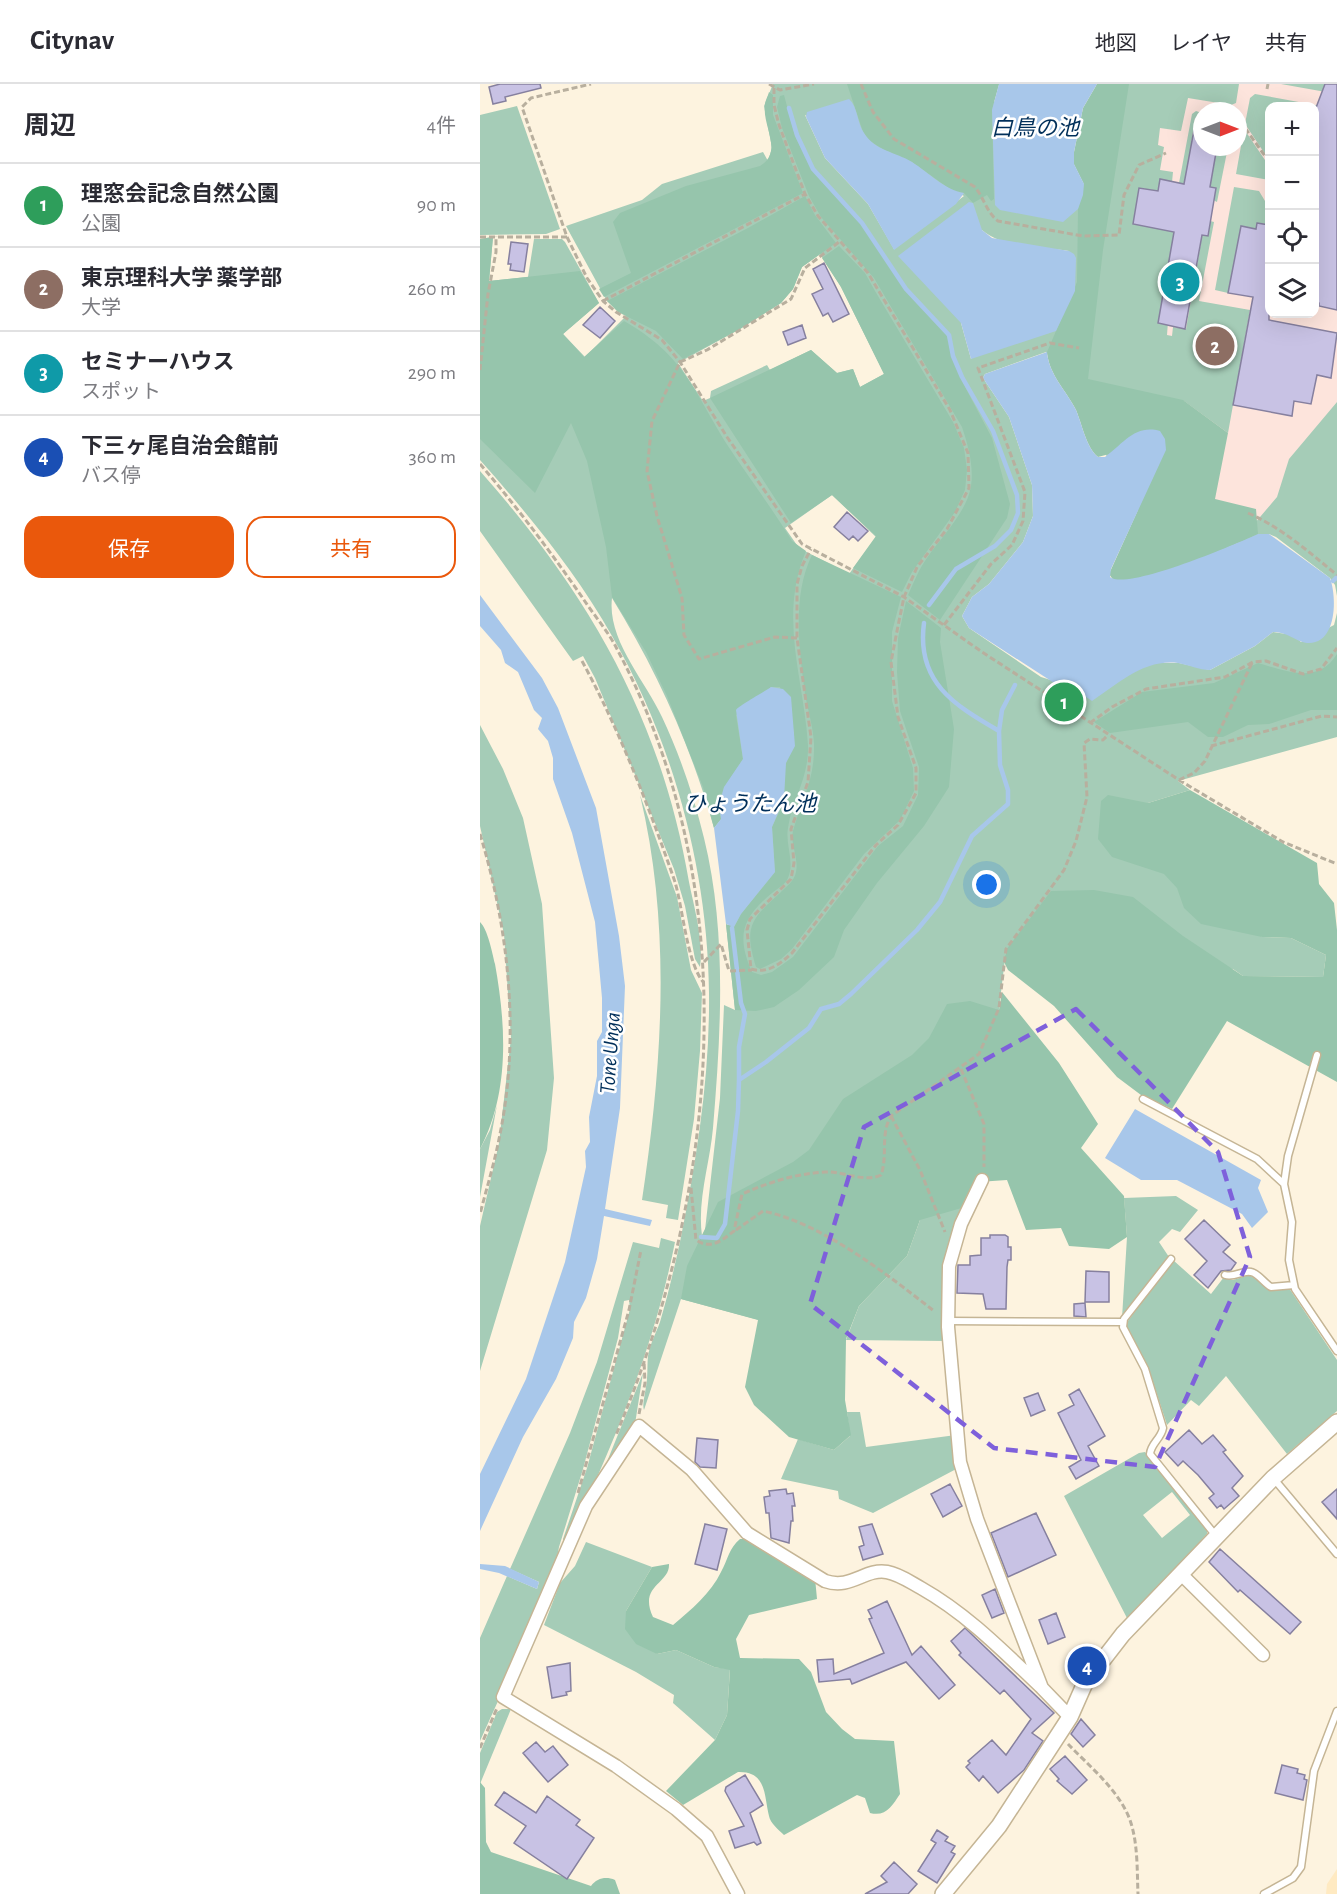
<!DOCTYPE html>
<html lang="ja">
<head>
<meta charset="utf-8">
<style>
  body { margin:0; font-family:"Alegreya Sans","Noto Sans JP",sans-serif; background:#f2f2f3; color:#2b2b33 }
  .controls { position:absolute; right:18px; top:18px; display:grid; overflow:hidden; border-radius:12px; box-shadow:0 6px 24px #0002 }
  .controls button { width:54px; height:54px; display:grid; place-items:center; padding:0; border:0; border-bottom:2px solid #e1e1e2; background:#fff; color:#2b2b33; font:30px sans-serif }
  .compass { position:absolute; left:713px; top:18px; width:54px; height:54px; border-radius:50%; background:#fff; box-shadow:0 6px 24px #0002; rotate:90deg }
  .you { position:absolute; left:507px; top:801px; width:21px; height:21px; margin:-15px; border:4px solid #fff; border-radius:50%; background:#1a73e8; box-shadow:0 0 0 9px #1a73e833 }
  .badge { display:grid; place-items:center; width:39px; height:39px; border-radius:50%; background:#ea580c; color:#fff; font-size:20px; font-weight:700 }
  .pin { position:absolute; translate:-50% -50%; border:3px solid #fff; box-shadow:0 2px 6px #0006 }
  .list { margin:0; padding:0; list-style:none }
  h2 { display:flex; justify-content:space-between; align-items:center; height:78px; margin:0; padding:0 24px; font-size:26px }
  h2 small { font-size:20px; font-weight:400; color:#7c7c81 }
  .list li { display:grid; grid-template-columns:39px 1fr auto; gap:18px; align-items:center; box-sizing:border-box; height:84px; padding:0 24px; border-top:2px solid #e1e1e2 }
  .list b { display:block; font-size:22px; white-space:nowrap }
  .list p { margin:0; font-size:20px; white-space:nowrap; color:#7c7c81 }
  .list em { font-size:20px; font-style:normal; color:#7c7c81 }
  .actions { display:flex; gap:12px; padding:18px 24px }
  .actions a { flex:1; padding:14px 0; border:2px solid #ea580c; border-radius:18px; text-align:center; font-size:21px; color:#ea580c }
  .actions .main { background:#ea580c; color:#fff }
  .icon { flex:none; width:33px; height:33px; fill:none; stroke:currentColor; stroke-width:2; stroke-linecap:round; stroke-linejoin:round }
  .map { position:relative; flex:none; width:857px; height:1810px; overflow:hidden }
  header { display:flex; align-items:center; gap:36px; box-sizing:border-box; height:84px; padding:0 30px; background:#fff; border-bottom:2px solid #e1e1e2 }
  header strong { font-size:28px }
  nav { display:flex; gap:33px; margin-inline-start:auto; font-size:21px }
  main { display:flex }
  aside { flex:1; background:#fff }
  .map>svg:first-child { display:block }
  .built { fill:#ffeac2 }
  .education { fill:#fde4dc; fill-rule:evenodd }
  .green { fill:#a5ccb7; fill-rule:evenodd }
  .forest { fill:#96c5ac }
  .water { fill:#a8c7ea }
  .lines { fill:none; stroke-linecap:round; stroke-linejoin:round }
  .stream { stroke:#a8c7ea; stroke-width:4.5 }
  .building { fill:#c8c2e4; stroke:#86809f; stroke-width:1.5 }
  .service-casing { stroke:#c5b595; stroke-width:9 }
  .minor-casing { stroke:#c5b595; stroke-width:15 }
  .tertiary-casing { stroke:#c5b595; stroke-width:18 }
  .path { stroke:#b8af9e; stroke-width:3; stroke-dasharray:6 3; stroke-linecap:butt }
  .service { stroke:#fff; stroke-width:6 }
  .minor { stroke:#fff; stroke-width:12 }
  .tertiary { stroke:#fff; stroke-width:15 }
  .marked { fill:none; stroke:#7e60db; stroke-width:4.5; stroke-dasharray:12 8; stroke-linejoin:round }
  .labels { text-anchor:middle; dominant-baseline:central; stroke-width:5; stroke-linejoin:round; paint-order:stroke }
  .water-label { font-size:22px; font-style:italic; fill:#002f5a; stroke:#fff }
</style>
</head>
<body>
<header>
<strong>Citynav</strong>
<nav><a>地図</a><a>レイヤ</a><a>共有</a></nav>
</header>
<main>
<aside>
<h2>周辺<small>4件</small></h2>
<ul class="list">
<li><span class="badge" style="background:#2e9e5b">1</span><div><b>理窓会記念自然公園</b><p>公園</p></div><em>90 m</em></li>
<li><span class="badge" style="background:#8d6e63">2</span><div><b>東京理科大学 薬学部</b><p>大学</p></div><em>260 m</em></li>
<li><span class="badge" style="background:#0f9aa8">3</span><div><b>セミナーハウス</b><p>スポット</p></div><em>290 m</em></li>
<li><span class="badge" style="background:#1a4fb4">4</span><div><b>下三ヶ尾自治会館前</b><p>バス停</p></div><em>360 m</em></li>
</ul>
<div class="actions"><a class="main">保存</a><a>共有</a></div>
</aside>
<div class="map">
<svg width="857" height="1810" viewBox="0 0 857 1810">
  <rect width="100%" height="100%" fill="#fdf3df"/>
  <!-- built -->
  <path class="built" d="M857 1785V1810H846L847 1800Z"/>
  <!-- education -->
  <path class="education" d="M649 0H857V361L797 413 773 445 692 484 623 166ZM790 22H834V230H790ZM722 27H758V63H722Z"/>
  <!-- green -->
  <path class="green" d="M293 0H519L514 17 604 100 594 80 617 0H759L756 19 751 21 708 14 701 47 680 44 678 61 684 63 680 86 693 88 692 98 678 107 659 104 653 140 695 146 687 251 692 252 693 243 706 245 721 158 720 151 730 137 734 138 719 217 770 226 748 349 704 317 692 484 566 268 505 290 503 294 529 333 552 401 553 432 543 458 509 500 492 513 482 532 489 544 561 593 590 602 675 579H699L730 586 775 562 793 548 813 551 821 558 854 541 857 529V653L698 697 710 706 668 719 782 853 811 854 846 871 843 893 763 892 753 885 526 866 503 1060 475 1148 466 1257 366 1256 379 1222 427 1172 440 1136 443 1084 279 1236 201 1215 164 1326C162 1321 165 1310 166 1303 168 1292 167 1282 168 1272 170 1260 176 1249 180 1238 188 1211 195 1181 201 1153 217 1073 230 991 229 909 228 786 193 658 132 552 96 488 48 430 0 376V155L13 153 9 197 48 193 54 155H82L85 158 119 219 83 250 105 273 146 232 127 217 86 142 162 116 182 100 283 68 288 77 292 64 284 22ZM325 31 484 112 414 165 388 120 345 74ZM502 146C524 165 561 163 589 167L491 275 481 239ZM340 170 361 203 404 290 380 303 373 285 357 289 331 266 290 286 287 281 231 307 230 314 223 317 198 279 260 245 301 219 313 205 322 183ZM352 411 396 453 369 490 319 464 305 444ZM132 514C177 587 211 662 234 744L314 648 248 843 246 840 255 926 244 921 240 1014 225 1146 222 1152C217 1116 230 1079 233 1044 241 948 247 848 224 754 214 713 200 671 182 633 165 596 127 556 132 514Z
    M801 0H845L857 10Z
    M775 10 857 25V30L835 26 834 22H790L789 76 765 40 770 14Z
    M37 22 80 145 66 150 0 151V31Z
    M716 27 722 29V34H715L711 61 738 65 748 63 737 118 699 99 712 30Z
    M764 45 789 82V96L756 90Z
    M754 103 779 107 788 122 785 140 777 139 776 145 761 142 748 209 735 206Z
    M857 318V512L855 501 850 494 796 453 789 450 758 459 797 413 809 375Z
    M0 387C109 510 181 634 209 798 214 823 224 857 220 883L215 875 205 822 194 785 115 594 103 572 93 577 0 447Z
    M0 641 23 685 43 734 62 820 74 994 67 1066 0 1287V1142L19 1059 31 954 24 850 0 742Z
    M160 711 197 813 211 886 222 909 220 967 214 1035 198 1136 186 1134 188 1121 162 1116C182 982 192 845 160 711Z
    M17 1021 0 1113V1065L10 1046Z
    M696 1112 718 1126 700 1148 692 1145 679 1158 689 1173 642 1234 647 1153 644 1114Z
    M181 1154 195 1158C174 1265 131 1367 84 1465L83 1455 107 1384 150 1225 149 1216 144 1217 138 1254 103 1385 79 1463 73 1495 0 1657V1554L27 1492 57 1505 59 1498 30 1485 90 1349 117 1278 153 1158 179 1164Z
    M693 1176 731 1210 744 1193 753 1196 769 1191C788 1202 785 1206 809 1204L857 1276V1327L807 1370 746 1292 719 1322 711 1316 687 1341 669 1286 645 1241Z
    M163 1289 155 1340 124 1385Z
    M367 1328H380L386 1363 476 1351 480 1383 393 1429 359 1415 358 1407 301 1395 318 1355 354 1366 370 1352Z
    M665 1368 727 1444V1450L648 1536 584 1412 659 1369ZM692 1408 710 1431 682 1454 663 1431Z
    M106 1458 172 1483 146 1527 177 1570 196 1566 234 1583 250 1585 247 1631 235 1656 193 1619 194 1611 156 1588 64 1541 80 1499 95 1482Z
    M22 1625H31L0 1700V1669L17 1628Z"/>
  <!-- forest -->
  <path class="forest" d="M367 0H519L512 26 514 115 511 117 507 111 493 119 484 109 474 108 432 78 404 66 390 57 383 48Z
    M617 0H649L623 166 608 295 703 316 748 349 735 415 776 425 778 450C741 467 674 497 634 497L629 490 685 366V355L618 373C606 363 602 340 596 326 586 306 569 291 567 268L597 198 598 125 604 100 594 80V68L603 24Z
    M289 8 293 11V31L323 109 124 213 119 205 151 189 133 138 140 129 206 102 280 82C304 67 282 43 285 21 285 17 288 12 289 8Z
    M304 11 315 52 332 86 382 140 425 205 465 247 483 299 512 354 530 420 527 434 460 536 428 511C434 498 439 485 447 474 462 452 487 428 491 402 494 382 488 361 482 343L394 194 341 133 329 112 302 44 297 23 300 12Z
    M325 112 335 131 356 159 322 183 313 205 301 219 260 245 203 275 176 247 138 228 127 217 268 144Z
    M13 153 9 197 100 187 119 219 83 250 104 273 144 237C205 272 213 306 248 362 269 394 292 424 312 457L326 467C298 533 324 595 328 661 329 695 312 715 308 744 305 760 315 778 308 794 306 800 297 805 292 809 262 834 256 852 272 888L281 891 292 888 313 873 398 762 423 742 438 711 439 683 420 627 417 588 418 554 426 517 461 544 460 558 474 645 469 703 444 742 397 799 364 846 354 873 319 906 294 923 276 927 255 926 246 840 254 843 261 830 295 788 292 743 302 722 305 683 314 648 300 603H291L256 631 263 675 244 704 239 721 241 735 234 744 223 703 187 612 166 568 132 513 126 463 107 377 91 339 55 409 0 355V155Z
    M359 162 385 189 395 207 473 338 484 364 487 386 485 406 475 428 432 488 422 508 373 484 396 452 352 411 311 439 230 314 331 266 357 289 373 285 380 303 404 290 361 203 342 174Z
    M332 471 421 513 412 548V617L433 684 434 707 420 736 384 770 312 865 301 875 280 885 276 883C264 843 270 836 300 809 306 802 314 798 316 788 319 774 310 760 313 747 322 714 335 697 334 659 333 643 328 626 325 610 319 566 312 511 332 471Z
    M857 570V626H831L789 640 768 641 743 653H728L708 638 630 649 614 638 662 608 734 599 778 579C806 587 838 601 857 570Z
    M710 706 837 779 839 800 854 819 857 846V998L747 937 692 1025 661 1011 637 993 574 922 528 886 524 878 526 866 571 807 614 806 653 813 703 852 763 892 843 893 846 871 811 854 782 853 721 840 704 824 697 804 684 790 632 773 618 755 621 717 628 711 668 719Z
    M0 838C8 846 12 868 15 880 26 941 30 1008 0 1065Z
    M522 908 579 979 618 1040 601 1064 644 1112 647 1153 629 1165 589 1162 581 1144 546 1146 527 1096 498 1098 485 1123 440 1136 427 1172 379 1222 366 1255 365 1316 371 1351 354 1366 309 1353 274 1321 265 1303 278 1236 201 1215 207 1182 238 1118 313 1078 329 1066 363 1015 432 971 449 954 467 920 490 917 519 926Z
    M260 1455H269L335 1494 337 1515 269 1531 256 1555 260 1574 319 1575 331 1588 346 1628 362 1645 375 1655 414 1657 420 1710C412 1722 406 1733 390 1729L385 1714 377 1711 304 1751C299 1746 290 1739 289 1732 284 1712 287 1687 258 1688L203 1721 186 1707 235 1656 247 1631 250 1586 234 1583 196 1566 177 1570 156 1560 145 1545 146 1527 172 1483 189 1480C190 1500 158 1501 173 1533L193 1541C211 1526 231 1509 241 1488 248 1475 249 1464 260 1455Z
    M0 1698 5 1704 6 1758 11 1768 111 1802C117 1794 126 1792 135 1796L140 1810H0Z"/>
  <!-- water -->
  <path class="water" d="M519 0H617L603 24 594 68V80L604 100 603 111 598 125 583 138 520 126 515 121 512 26Z
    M369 15C378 23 377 39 384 49 395 67 416 68 432 78 449 89 465 106 484 109L476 120 414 166 388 120 345 74 326 33 327 28Z
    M489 118 493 119 502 146 512 154 589 167 594 170 596 174 595 207 576 247 491 275 481 239 418 172Z
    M567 268C569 291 586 306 596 326 602 340 606 363 618 373H625C643 360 655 340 680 347L685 355 686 366 631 485 630 493C647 507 756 460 778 450H789L850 494C857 513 857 559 829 559 817 559 809 548 793 548L775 562 730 586C719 586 709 581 698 579 664 575 639 599 612 617L590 602 585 606 489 544 482 532 492 513 509 500 543 458 553 432 552 401 529 333 503 294 505 290Z
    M0 511 62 594 78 624 116 724 139 852 145 902 140 1024 125 1125 172 1136 170 1142 124 1132 117 1175 106 1214 94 1238 93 1254 76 1295 43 1353 0 1447V1390L46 1295 85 1178 106 1083 105 1067 110 1058 109 1033 117 992V957L122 948V914L115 838 92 749 73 695V674L68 657 58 645 62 634 54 626 38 588 25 579 21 566 0 542Z
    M291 603 303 605 311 613 315 662 306 679 304 715 292 743 295 788 261 830 254 843 246 840 234 744 241 735 239 721 244 703 263 675 256 626C258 622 284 608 291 603Z
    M655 1025 781 1096 778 1104 788 1128 772 1144 762 1130 697 1096H661L625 1074Z
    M0 1480 25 1482 59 1498 57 1505 19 1489 0 1485Z"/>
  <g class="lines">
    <!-- stream -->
    <path class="stream" d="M309 24 317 51 333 85 382 139 426 205 469 251 473 272 482 293 513 347 537 411 538 429 531 446 515 462 476 485 449 521
      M853 497 857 493
      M519 647 522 626 535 601
      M252 844 261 919 265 930 259 963V996
      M221 1153 237 1154 245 1140 258 1027 259 996 286 978 329 944 341 925 359 920 371 910 437 846 460 818 492 752 528 720V706L520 681 519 647C474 621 436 598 444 539"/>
  </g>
  <!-- building -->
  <path class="building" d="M20 0H60L61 4 25 13 26 17 13 20 9 3Z
    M845 0H857V226L839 222V219L834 218V113L838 92 834 91V29Z
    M716 35 722 36V63H737L730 103 736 104 728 152 722 151 705 245 678 239 694 148 653 140 659 104 678 107 680 95 704 100Z
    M777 139 789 141V236L857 249 851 294 837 291 831 320 814 317 812 332 753 321 773 213 748 209 761 142 776 145Z
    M31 158 48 160 44 188 30 186 31 180H28Z
    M344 179 369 230 353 238 348 229 343 232 332 210 343 205 333 185Z
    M120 223 135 237 120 254 103 241Z
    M322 241 326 254 308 261 303 248Z
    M367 428 388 447 378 457 373 452 369 456 354 443Z
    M724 1136 750 1161 743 1168 756 1179 751 1186 741 1187 728 1204 714 1191 727 1177 705 1155Z
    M510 1151H525L528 1153V1163H531V1176H528L527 1183 526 1225H506L503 1210 477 1209 478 1181H490V1172L501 1171V1154H510Z
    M606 1187 629 1188V1218H605Z
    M605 1219 606 1233 594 1232V1220Z
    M599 1305 625 1352 608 1362 619 1382 596 1395 589 1383 601 1376 578 1329 594 1321 589 1311Z
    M558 1309 565 1326 551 1332 544 1314Z
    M709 1346 722 1360 733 1351 746 1366 743 1368 763 1392 752 1404 759 1412 744 1425 741 1421 737 1424 729 1414 734 1410 718 1391 703 1377 698 1382 685 1368Z
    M217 1354 238 1356 236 1384 220 1383 215 1378Z
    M470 1400 482 1422 463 1433 451 1410Z
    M306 1405 307 1410 313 1409 315 1422H312L313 1437H311L309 1459 291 1454 289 1429H286L284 1413 290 1412 289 1407Z
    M857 1405V1435L842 1418Z
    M556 1429 576 1471 528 1493 511 1449Z
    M225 1440 247 1445 237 1486 215 1480Z
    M392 1440 403 1470 383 1476 379 1463 384 1461 379 1443Z
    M740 1465 821 1538 810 1550 760 1506 758 1508 729 1478Z
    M515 1505 524 1529 512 1534 502 1511Z
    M407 1517 432 1571 441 1562 475 1601 459 1615 426 1578 372 1600 370 1595 339 1598 337 1576 353 1575 354 1590 404 1569 389 1535 392 1534 388 1526Z
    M576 1529 585 1553 568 1560 559 1536Z
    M485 1544 574 1629 552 1649 563 1657 544 1686 518 1709 503 1692 499 1697 486 1683 490 1679 488 1677 512 1656 526 1671 551 1635 524 1606 520 1610 479 1571 481 1569 471 1557Z
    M90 1579 91 1607 86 1608 87 1611 72 1614 67 1583Z
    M601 1635 615 1651 603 1663 591 1650Z
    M56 1658 65 1668 73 1662 88 1681 68 1698 43 1669Z
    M585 1672 607 1696 592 1710 577 1697 579 1695 570 1685Z
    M802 1681 818 1685 817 1689 825 1691 824 1695 827 1696 823 1716 795 1709Z
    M265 1691 283 1721 270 1729 281 1759 277 1761 274 1758 255 1764 249 1747 264 1742 245 1707 246 1703Z
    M24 1708 56 1729 67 1712 100 1736 96 1741 114 1754 87 1795 34 1759 46 1742 15 1721Z
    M457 1746 468 1753 465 1757 475 1762 471 1768 475 1770 457 1799 438 1787 456 1759 451 1756Z
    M414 1778 437 1800 428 1810H385L407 1798 401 1792Z"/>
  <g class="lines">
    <defs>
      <path id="service" d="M837 971 808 1072 804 1100 812 1138 809 1176 815 1205 857 1267
        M663 1015 777 1075 804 1100
        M691 1175 644 1235 643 1243 665 1285 683 1344C681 1355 671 1359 670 1370L736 1452
        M745 1191C755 1194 762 1186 771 1188 778 1189 784 1199 791 1203L814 1201
        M468 1237 643 1238
        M794 1395 857 1470
        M784 1810 813 1794 821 1783 834 1687 857 1627"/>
      <path id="minor" d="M502 1096 481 1140 469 1182 468 1243 480 1378 497 1435 562 1604 590 1633
        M701 1490 783 1571
        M258 1810 227 1752 196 1725 136 1682 23 1613 106 1422 159 1342 212 1386 267 1449 345 1497C371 1506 385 1484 407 1488 419 1490 430 1498 441 1504 487 1530 523 1567 562 1604"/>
      <path id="tertiary" d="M463 1810 519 1742 590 1633 605 1599 643 1550 793 1394 857 1338"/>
    </defs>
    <!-- service casing -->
    <use href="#service" class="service-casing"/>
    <!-- minor casing -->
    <use href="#minor" class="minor-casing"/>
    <!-- tertiary casing -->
    <use href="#tertiary" class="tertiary-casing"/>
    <!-- path -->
    <path class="path" d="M289 0 300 6 334 0
      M381 0 393 28 414 55 495 103C504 114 507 129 518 137L603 152 639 151 644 111 659 81 686 69
      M294 4V21L299 41 325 110 338 132 388 189 470 326 488 369 489 404 467 445 437 483 424 513 418 542 411 578 418 633 436 684V709L418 741 396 761 312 869C300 880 288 890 271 885L267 846 270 835 311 795 314 779 311 745 328 698 331 653 317 554V500L322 482 331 465
      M787 5 788 0
      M760 37 790 79
      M0 153H87L42 23 51 14 111 0
      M87 153 107 194 123 217 136 228 182 256 200 278 247 353 322 460 424 513 502 568 699 696 803 758 857 780
      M123 217 325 110
      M0 286 8 210 16 168V152
      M0 380C37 423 70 467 102 513 113 530 128 547 137 565 266 807 240 1105 136 1351
      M768 429C802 444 829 468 857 491
      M464 541 511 480 532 461 543 437 545 408 498 284 570 259 599 264
      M317 554 295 553 219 575 204 551 202 514 177 432 167 387 172 337 200 278 227 266 311 215 325 184 359 158
      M102 577C140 647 169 723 195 798 203 825 207 880 224 899
      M610 639 632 623 666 605 745 593 773 578 786 577 823 590 841 585 857 564
      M731 662 842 632 857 633
      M699 696 714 689 725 677 772 579
      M0 750C29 845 40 952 20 1050 15 1077 7 1103 0 1130
      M224 878 241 860 249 887 272 886
      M481 985 504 1040V1083
      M411 1032 440 1086 465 1148
      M211 1104 216 1156C231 1166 241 1157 254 1147L262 1110C290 1098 314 1090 345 1088 363 1087 384 1099 401 1091 408 1072 400 1050 411 1032L499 970 519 924 526 865 584 786 596 757 607 713 604 659 610 655 623 656 628 651
      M256 1146 283 1127C342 1139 408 1191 454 1227
      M159 1330 165 1299 164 1277
      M98 1409 149 1226 161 1166
      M588 1660C609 1682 639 1706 650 1736 658 1759 657 1786 658 1810
      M0 1664 17 1624"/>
    <!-- service -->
    <use href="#service" class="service"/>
    <!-- minor -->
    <use href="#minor" class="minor"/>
    <!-- tertiary -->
    <use href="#tertiary" class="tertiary"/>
  </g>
  <!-- marked area -->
  <path class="marked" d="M596 925 738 1068 770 1173 675 1383 514 1364 330 1220 384 1043Z"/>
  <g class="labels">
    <!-- water labels -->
    <g class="water-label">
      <text x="555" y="44">白鳥の池</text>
      <text x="270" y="720">ひょうたん池</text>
      <text transform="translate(130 969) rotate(-86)">Tone Unga</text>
    </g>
  </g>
</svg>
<div class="controls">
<button>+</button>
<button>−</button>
<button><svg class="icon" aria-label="locate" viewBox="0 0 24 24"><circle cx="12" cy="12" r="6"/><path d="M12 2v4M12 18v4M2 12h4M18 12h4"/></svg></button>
<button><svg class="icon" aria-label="layers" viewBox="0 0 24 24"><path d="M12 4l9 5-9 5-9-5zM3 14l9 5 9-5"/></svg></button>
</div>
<svg class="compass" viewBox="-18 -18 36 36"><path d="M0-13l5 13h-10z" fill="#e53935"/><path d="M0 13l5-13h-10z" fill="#7c7c81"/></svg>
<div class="you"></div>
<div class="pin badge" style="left:584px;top:618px;background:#2e9e5b">1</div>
<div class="pin badge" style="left:735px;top:262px;background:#8d6e63">2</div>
<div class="pin badge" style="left:700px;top:198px;background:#0f9aa8">3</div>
<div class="pin badge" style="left:607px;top:1582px;background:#1a4fb4">4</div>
</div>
</main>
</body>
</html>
